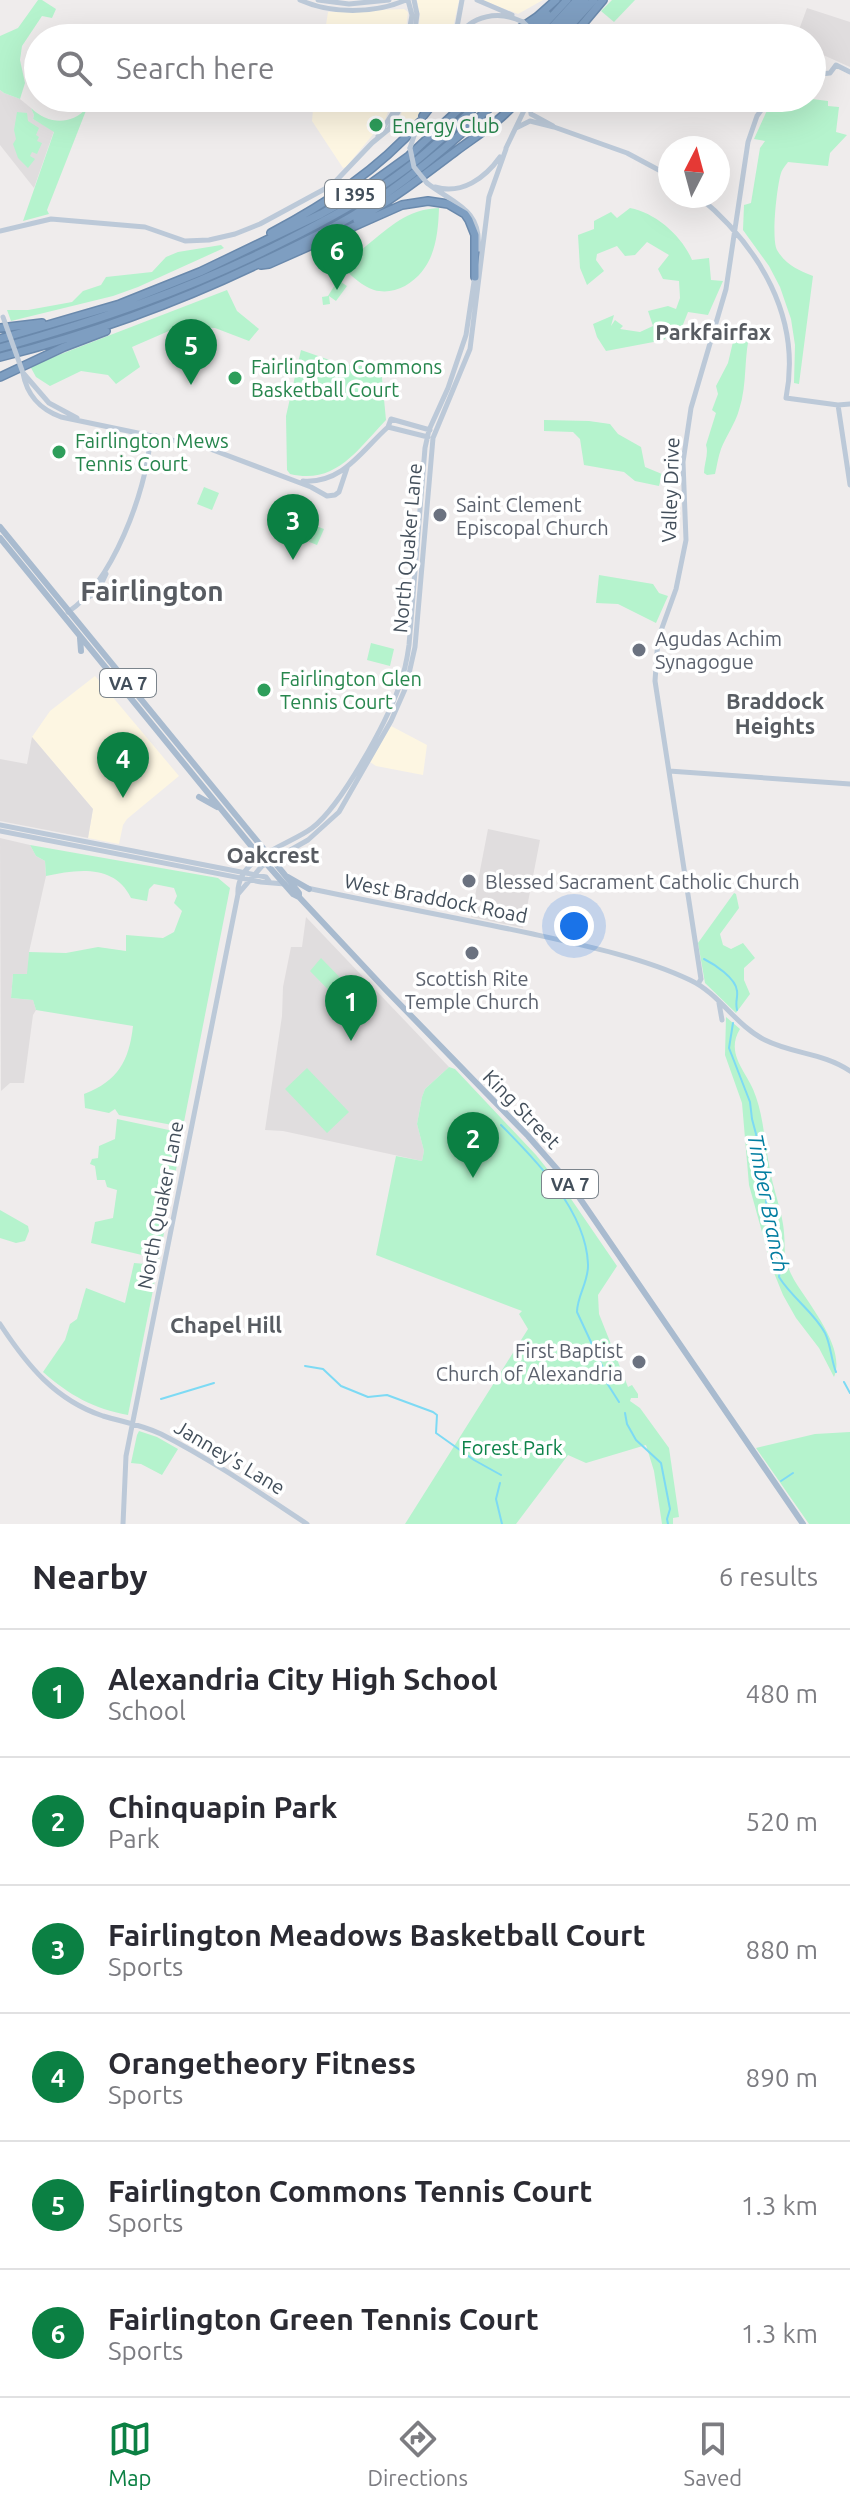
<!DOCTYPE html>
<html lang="en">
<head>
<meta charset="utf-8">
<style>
  body { margin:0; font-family:Ubuntu,sans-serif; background:#f2f2f3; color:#2b2b33 }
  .compass { position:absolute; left:658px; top:136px; width:72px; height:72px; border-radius:50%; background:#fff; box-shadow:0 8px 32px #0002; rotate:6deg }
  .you { position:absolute; left:574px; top:926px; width:28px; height:28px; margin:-20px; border:6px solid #fff; border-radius:50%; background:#1a73e8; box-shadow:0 0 0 12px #1a73e833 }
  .badge { display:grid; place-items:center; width:52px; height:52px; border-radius:50%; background:#0b8043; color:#fff; font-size:26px; font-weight:700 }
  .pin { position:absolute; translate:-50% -66px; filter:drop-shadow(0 2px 4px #0008) }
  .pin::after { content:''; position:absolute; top:42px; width:28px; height:24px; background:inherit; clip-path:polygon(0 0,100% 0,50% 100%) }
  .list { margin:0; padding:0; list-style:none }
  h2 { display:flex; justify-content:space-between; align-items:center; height:104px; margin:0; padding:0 32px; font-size:34px }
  h2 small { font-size:26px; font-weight:400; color:#7c7c81 }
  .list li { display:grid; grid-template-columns:52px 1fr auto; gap:24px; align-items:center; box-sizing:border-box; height:128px; padding:0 32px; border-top:2px solid #e1e1e2 }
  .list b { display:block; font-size:30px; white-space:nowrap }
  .list p { margin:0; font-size:26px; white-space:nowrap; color:#7c7c81 }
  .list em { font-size:26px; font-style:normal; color:#7c7c81 }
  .icon { flex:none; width:44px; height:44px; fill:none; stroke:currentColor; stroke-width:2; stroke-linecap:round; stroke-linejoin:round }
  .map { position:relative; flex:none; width:850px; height:1524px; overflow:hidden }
  .search { position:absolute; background:#fff; box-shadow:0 8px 32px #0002; left:24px; right:24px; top:24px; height:88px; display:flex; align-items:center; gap:20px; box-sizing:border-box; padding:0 28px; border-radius:44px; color:#7c7c81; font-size:30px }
  .sheet { height:872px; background:#fff }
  nav { display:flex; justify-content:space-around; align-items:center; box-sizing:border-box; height:112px; border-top:2px solid #e1e1e2; background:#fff; font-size:22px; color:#7c7c81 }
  nav a { display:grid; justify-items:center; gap:4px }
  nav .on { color:#0b8043 }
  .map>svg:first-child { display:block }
  .commercial { fill:#fdf6e2 }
  .education { fill:#e0ddde }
  .green { fill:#b5f3cd }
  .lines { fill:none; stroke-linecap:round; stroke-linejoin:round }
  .stream { stroke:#7ddaf4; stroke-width:2 }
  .highway-casing { stroke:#6a89ac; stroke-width:10 }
  .secondary { stroke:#bcc9d8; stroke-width:5 }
  .primary { stroke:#a9bbcf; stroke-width:6 }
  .highway { stroke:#7e9ec1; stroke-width:7 }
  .highway-bridge-casing { stroke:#6a89ac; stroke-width:10; stroke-linecap:butt }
  .secondary-bridge { stroke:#bcc9d8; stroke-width:5 }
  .highway-bridge { stroke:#7e9ec1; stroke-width:7 }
  .leisure-dot { fill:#2e9e5b; stroke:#fff; stroke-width:3 }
  .worship-dot { fill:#6b7280; stroke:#fff; stroke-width:3 }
  .labels { text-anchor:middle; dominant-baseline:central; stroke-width:7; stroke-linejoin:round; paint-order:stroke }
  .shield { fill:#fff; stroke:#7b848c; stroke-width:2 }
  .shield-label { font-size:18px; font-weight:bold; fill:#434f5b }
  .leisure-label { font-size:20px; fill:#27864d; stroke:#fff; text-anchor:start }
  .street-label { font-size:20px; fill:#434f5b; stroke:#fff }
  .worship-label { font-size:20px; fill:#5b616d; stroke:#fff; text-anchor:start }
  .park-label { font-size:20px; fill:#0e834a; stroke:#fff }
  .neighbourhood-label { font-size:22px; font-weight:bold; fill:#585c62; stroke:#fff }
  .water-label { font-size:22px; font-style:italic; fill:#027ea1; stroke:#fff }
  .district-label { font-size:28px; font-weight:bold; fill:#585c62; stroke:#fff }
</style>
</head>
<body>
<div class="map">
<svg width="850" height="1524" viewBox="0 0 850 1524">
  <rect width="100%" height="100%" fill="#efecec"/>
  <!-- commercial -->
  <path class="commercial" d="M417 0H459L451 38H417L420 16Z
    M482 0H543L518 14Z
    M404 9 408 12 405 38H324L328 12Z
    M234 98H302L300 109Z
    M314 98H393L385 120 346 167 343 168 312 121Z
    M406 98H428L413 125 400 118Z
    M95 676 179 776 127 819 123 825 119 844 88 838 93 809 32 737 50 711Z
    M391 726 427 745 423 775 376 766 370 762Z"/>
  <!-- education -->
  <path class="education" d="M807 8 850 22V67L812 50V38H796Z
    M0 90 4 93 20 99 31 108 34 115 33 119 54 131 34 188 0 145Z
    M32 737 93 809 88 838 0 821V759L27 764Z
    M488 829 540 840 523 928 471 917Z
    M0 838 30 845 36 856 45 861 46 876 29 952 28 974H13L11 998 33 1000 36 1010 33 1015 24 1083H10L1 1091Z
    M306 917 449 1067 425 1089 422 1097 417 1124 424 1151 422 1161 283 1131 265 1130 282 1016 283 987 291 947H302Z"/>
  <!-- green -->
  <path class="green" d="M38 0H42L56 9 52 18 42 16 22 46 20 60 25 83 20 99 4 93 0 90V36L18 28Z
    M612 0H635L614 22 601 11Z
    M812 99 828 101V106L839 107 836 132 847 135 830 153 828 166 788 162C785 166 783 168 781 173 777 186 771 238 777 250 786 265 798 270 813 276L799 384 794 383 795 345 791 319 780 287 769 266 743 230 744 205 751 203 760 148 765 141 754 139 769 106Z
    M31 108C48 124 70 126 87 108L47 210 49 214 23 221 54 132 33 119 34 115Z
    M17 112 27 113 28 121 39 128 36 135 39 137 37 141 42 143 37 154 32 152 30 156 35 159 28 168 18 158 13 144 16 139 14 130Z
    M439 208C438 239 434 269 405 286 395 291 385 293 374 290 362 286 352 276 343 268 348 257 357 254 366 246 390 227 407 209 439 208Z
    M630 208C656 213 682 236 692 260L709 258 711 280 723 281 708 315 688 312 682 327 674 328 664 340 606 351 597 337 593 324 614 315 611 326 615 320 623 326 620 329 640 332 653 326 648 311 668 306 676 309 680 298 679 281 663 279 658 269 669 255 647 242 635 255 625 256 617 246 597 254 596 260 604 271 587 285 580 268 578 235 594 229V221L611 212 617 218Z
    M221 245 224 248 138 287 113 296 11 321 7 310H28L72 302 83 291 101 285 106 277 152 272 166 257 178 252Z
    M338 280 347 286 336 301 329 296 330 304 323 305 322 297 328 296Z
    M227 290 237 311 259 329 249 341 215 328 178 327 132 347 140 367 116 384 108 375 81 371 50 386 36 377 30 366Z
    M737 325 751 329C743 356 748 383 739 410 735 424 726 436 721 449 718 457 717 466 715 474L707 475 704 473C704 464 709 453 706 445L716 413 712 410 718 394 716 386 728 363Z
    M301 350 341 364 381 368 386 420C357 450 336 485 290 474L287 470 286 416Z
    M544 420 589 421 610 424 618 434 641 447 645 467 662 474 659 486 635 481 624 472 584 465 580 439 573 432 544 431Z
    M204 487 219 493 212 510 197 504Z
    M308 523 324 529 317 545 302 539Z
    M599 575 653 584 659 593 668 596 656 623 618 604 596 603Z
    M371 643 394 649 390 666 367 660Z
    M30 845 218 878 230 888 183 1127 119 1115 115 1109 109 1113 85 1108 84 1094C118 1081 129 1061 133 1026L36 1010 33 1000 11 998 13 974H27L29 952 66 953 98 947 126 951V935L163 938 174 932 182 911 174 903 177 896 174 888 154 884 149 889 147 901 131 898C115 864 77 869 46 876L45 861 36 856Z
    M734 893 736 894 739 908 720 934 723 945 731 949 743 943 755 958 744 968V980L750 994 736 1013 705 983 698 943Z
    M321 958 357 995 346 1008 310 971Z
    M726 1017 740 1029C724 1055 749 1073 756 1097 764 1120 765 1146 770 1170 773 1188 780 1206 783 1224 787 1251 780 1256 796 1283 811 1307 846 1349 834 1377L819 1348 796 1318 783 1295 772 1268 749 1185 742 1103 725 1055Z
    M449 1067 455 1069 536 1155 569 1196 617 1266 598 1295 599 1314 628 1387 632 1385 638 1394V1398H631L630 1401 640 1408 669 1448 679 1517 673 1518V1524H662L654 1471 646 1445 586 1463 568 1455 516 1524H405L528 1329 519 1314 522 1311 376 1255 396 1156 422 1161 424 1151 417 1124 422 1097 425 1089Z
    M307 1068 349 1112 327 1133 285 1089Z
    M117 1119 183 1133 159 1259 91 1243 95 1222 113 1218 117 1190 107 1187 105 1180H97L95 1166 90 1164 92 1159 98 1158 99 1146 115 1139Z
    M0 1210 28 1226 29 1231 25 1241 16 1243 0 1238Z
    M134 1263 158 1265 128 1415C94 1409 69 1395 43 1372L65 1340 70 1324 77 1319 86 1288 125 1303Z
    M139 1431 157 1437 178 1449 162 1475 141 1464 131 1463 137 1435Z
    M850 1432V1524H809L756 1448 815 1434Z"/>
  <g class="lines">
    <!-- stream -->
    <path class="stream" d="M704 959C714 964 736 978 737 991 738 998 735 1001 737 1010
      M733 1023 729 1048 750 1102 752 1119 763 1160 767 1187 766 1204 773 1219 771 1238C780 1249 781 1263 779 1277 792 1298 814 1312 825 1333 831 1345 831 1360 836 1372
      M501 1125C536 1160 586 1211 588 1264 589 1281 577 1296 577 1312L603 1368 605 1380 619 1402
      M305 1366 323 1369 341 1386 368 1397 387 1395 433 1412 437 1415 436 1433 474 1460 501 1475
      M844 1382 850 1393
      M161 1399 214 1383
      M625 1413 627 1424 636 1440 661 1463 670 1509 667 1519 668 1524
      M781 1481 793 1473
      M500 1483 496 1499 502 1524"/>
    <defs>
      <path id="highway" d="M553 36 585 0
        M506 38 537 17 556 0
        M525 38 547 14
        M532 38 567 0
        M542 38 577 0
        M559 38 594 0
        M571 38 603 0
        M423 116 437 98
        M357 220C392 200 424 175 456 151 479 134 502 120 520 98
        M271 233C327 203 378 170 420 122
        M261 265 269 264 402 205 428 201 448 204 465 214 469 220 475 235V277
        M0 328 42 323
        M0 339 120 304 200 272 321 214 355 195 409 156 471 98
        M0 348C100 320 188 290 281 243 325 221 368 198 407 168 435 147 459 122 484 98
        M0 357C91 334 177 303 262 262 293 247 324 233 354 215 407 182 455 141 500 98
        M0 377 64 347 106 331"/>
    </defs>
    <!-- highway casing -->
    <use href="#highway" class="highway-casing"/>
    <!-- secondary -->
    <path class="secondary" d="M300 0C331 14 374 14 406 0
      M318 0 349 4 389 0
      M477 0 512 15
      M408 38 412 15 408 0
      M414 38 417 14 414 0
      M455 38 462 0
      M457 38C471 15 499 10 523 22
      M812 75 830 73 836 65 850 72
      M530 102 531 114 553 126
      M516 128 530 121 554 127 627 153 670 176
      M378 136 396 108
      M410 148 416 130
      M506 148 530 98
      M427 183C454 204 482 209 478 249
      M435 187C462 195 485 178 500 157
      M698 196C759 246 802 317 786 398L838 405 850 404
      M0 231 51 219 145 227 185 241 209 240 235 234 260 224 332 185 372 143 389 129 398 112 400 98
      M23 373C27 396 40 409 61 417L205 447 311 487 327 496 335 495 339 492 347 468
      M24 374 49 403 77 418
      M838 405 850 485
      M388 427 428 437
      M303 481C343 484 362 450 388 427L391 419 430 430
      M86 599 98 591 106 574
      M68 612C112 583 146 492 150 441L156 436
      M669 771 850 784
      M0 825 246 873 266 877 269 881
      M0 831 261 882 285 884
      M307 888C382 904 458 918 533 934 583 945 644 958 690 980 720 994 735 1025 765 1040 793 1054 824 1053 850 1071
      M238 894 262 866 308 840 339 812 391 721 406 687 415 647 433 438 470 349 489 197 506 149
      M698 984 701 979 655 681 658 639 676 589 686 540 683 462 691 408 726 289 748 142 757 116 770 98
      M719 1003 722 1020
      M0 1324C27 1365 55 1400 103 1416 123 1422 142 1425 161 1434 212 1460 260 1493 307 1524
      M123 1524 126 1456 238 894C236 857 290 845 312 828 342 805 386 723 399 687 404 674 407 660 409 645L425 448 429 430 448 388 466 335 475 275"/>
    <!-- primary -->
    <path class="primary" d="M0 527 289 880 299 893V897L386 990 528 1136 570 1184 803 1524
      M0 538 257 853 293 894 299 897
      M80 638 81 651
      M199 797 217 807
      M288 877 309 889"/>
    <!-- highway -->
    <use href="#highway" class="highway"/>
    <defs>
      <path id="highway-bridge" d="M535 32 547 37 555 32"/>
    </defs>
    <!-- highway-bridge casing -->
    <use href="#highway-bridge" class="highway-bridge-casing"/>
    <!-- secondary-bridge -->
    <path class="secondary-bridge" d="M523 22 540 38
      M410 148 414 167 427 183
      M3 317 23 373"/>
    <!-- highway-bridge -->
    <use href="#highway-bridge" class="highway-bridge"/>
  </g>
  <!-- markers -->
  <g class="leisure-dot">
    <circle cx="376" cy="125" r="8"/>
    <circle cx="235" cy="378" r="8"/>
    <circle cx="59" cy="452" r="8"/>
    <circle cx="264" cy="690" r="8"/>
  </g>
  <g class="worship-dot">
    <circle cx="440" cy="515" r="8"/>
    <circle cx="639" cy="650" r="8"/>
    <circle cx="469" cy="881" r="8"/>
    <circle cx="472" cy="953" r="8"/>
    <circle cx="639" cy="1362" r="8"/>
  </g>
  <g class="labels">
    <!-- shield labels -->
    <g class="shield">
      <rect x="325" y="180" width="60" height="28" rx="6"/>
      <rect x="100" y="669" width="56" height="28" rx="6"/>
      <rect x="542" y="1170" width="56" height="28" rx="6"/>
    </g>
    <g class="shield-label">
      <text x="355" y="194">I 395</text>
      <text x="128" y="683">VA 7</text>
      <text x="570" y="1184">VA 7</text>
    </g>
    <!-- leisure labels -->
    <g class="leisure-label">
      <text x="392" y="125">Energy Club</text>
      <text x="251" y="366">Fairlington Commons<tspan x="251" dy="23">Basketball Court</tspan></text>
      <text x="75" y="440">Fairlington Mews<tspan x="75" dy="23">Tennis Court</tspan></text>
      <text x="280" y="678">Fairlington Glen<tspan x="280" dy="23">Tennis Court</tspan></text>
    </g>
    <!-- street labels -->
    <g class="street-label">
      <text transform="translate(670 490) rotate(-88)">Valley Drive</text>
      <text transform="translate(407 548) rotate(-85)">North Quaker Lane</text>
      <text transform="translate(436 898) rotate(11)">West Braddock Road</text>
      <text transform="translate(522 1109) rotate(46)">King Street</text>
      <text transform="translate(160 1205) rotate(-79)">North Quaker Lane</text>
      <text transform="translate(230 1457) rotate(31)">Janney's Lane</text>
    </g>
    <!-- worship labels -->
    <g class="worship-label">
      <text x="456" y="504">Saint Clement<tspan x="456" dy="23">Episcopal Church</tspan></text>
      <text x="655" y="638">Agudas Achim<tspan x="655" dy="23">Synagogue</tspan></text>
      <text x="485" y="881">Blessed Sacrament Catholic Church</text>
      <text x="472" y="978" text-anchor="middle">Scottish Rite<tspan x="472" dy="23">Temple Church</tspan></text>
      <text x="623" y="1350" text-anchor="end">First Baptist<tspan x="623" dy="23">Church of Alexandria</tspan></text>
    </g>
    <!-- park labels -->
    <g class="park-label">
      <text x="512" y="1447">Forest Park</text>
    </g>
    <!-- neighbourhood labels -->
    <g class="neighbourhood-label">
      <text x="713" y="331">Parkfairfax</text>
      <text x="775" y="700">Braddock<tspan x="775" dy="25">Heights</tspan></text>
      <text x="273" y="854">Oakcrest</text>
      <text x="226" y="1324">Chapel Hill</text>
    </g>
    <!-- water labels -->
    <g class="water-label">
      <text transform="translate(769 1203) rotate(79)">Timber Branch</text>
    </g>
    <!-- district labels -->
    <g class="district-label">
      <text x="152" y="590">Fairlington</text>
    </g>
  </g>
</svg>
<svg class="compass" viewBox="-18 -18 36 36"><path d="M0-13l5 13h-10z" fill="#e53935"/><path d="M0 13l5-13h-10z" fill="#7c7c81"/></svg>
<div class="you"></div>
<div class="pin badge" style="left:351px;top:1041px">1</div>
<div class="pin badge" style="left:473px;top:1178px">2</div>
<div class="pin badge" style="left:293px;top:560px">3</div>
<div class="pin badge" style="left:123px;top:798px">4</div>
<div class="pin badge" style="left:191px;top:385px">5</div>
<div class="pin badge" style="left:337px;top:290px">6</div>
<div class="search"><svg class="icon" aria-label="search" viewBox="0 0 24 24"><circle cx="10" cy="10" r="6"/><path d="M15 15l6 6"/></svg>Search here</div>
</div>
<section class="sheet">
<h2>Nearby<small>6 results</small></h2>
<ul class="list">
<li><span class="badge">1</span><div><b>Alexandria City High School</b><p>School</p></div><em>480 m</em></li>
<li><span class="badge">2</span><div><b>Chinquapin Park</b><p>Park</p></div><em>520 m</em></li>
<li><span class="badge">3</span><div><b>Fairlington Meadows Basketball Court</b><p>Sports</p></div><em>880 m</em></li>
<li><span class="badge">4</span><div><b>Orangetheory Fitness</b><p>Sports</p></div><em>890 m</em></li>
<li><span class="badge">5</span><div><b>Fairlington Commons Tennis Court</b><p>Sports</p></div><em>1.3 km</em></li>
<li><span class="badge">6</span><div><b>Fairlington Green Tennis Court</b><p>Sports</p></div><em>1.3 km</em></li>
</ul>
</section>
<nav>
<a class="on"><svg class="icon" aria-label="map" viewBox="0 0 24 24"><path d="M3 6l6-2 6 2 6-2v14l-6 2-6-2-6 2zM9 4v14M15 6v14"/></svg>Map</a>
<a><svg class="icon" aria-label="directions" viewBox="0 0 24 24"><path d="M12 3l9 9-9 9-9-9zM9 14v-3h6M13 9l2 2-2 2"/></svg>Directions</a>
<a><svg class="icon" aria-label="saved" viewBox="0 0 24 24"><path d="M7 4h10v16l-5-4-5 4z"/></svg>Saved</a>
</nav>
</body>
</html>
